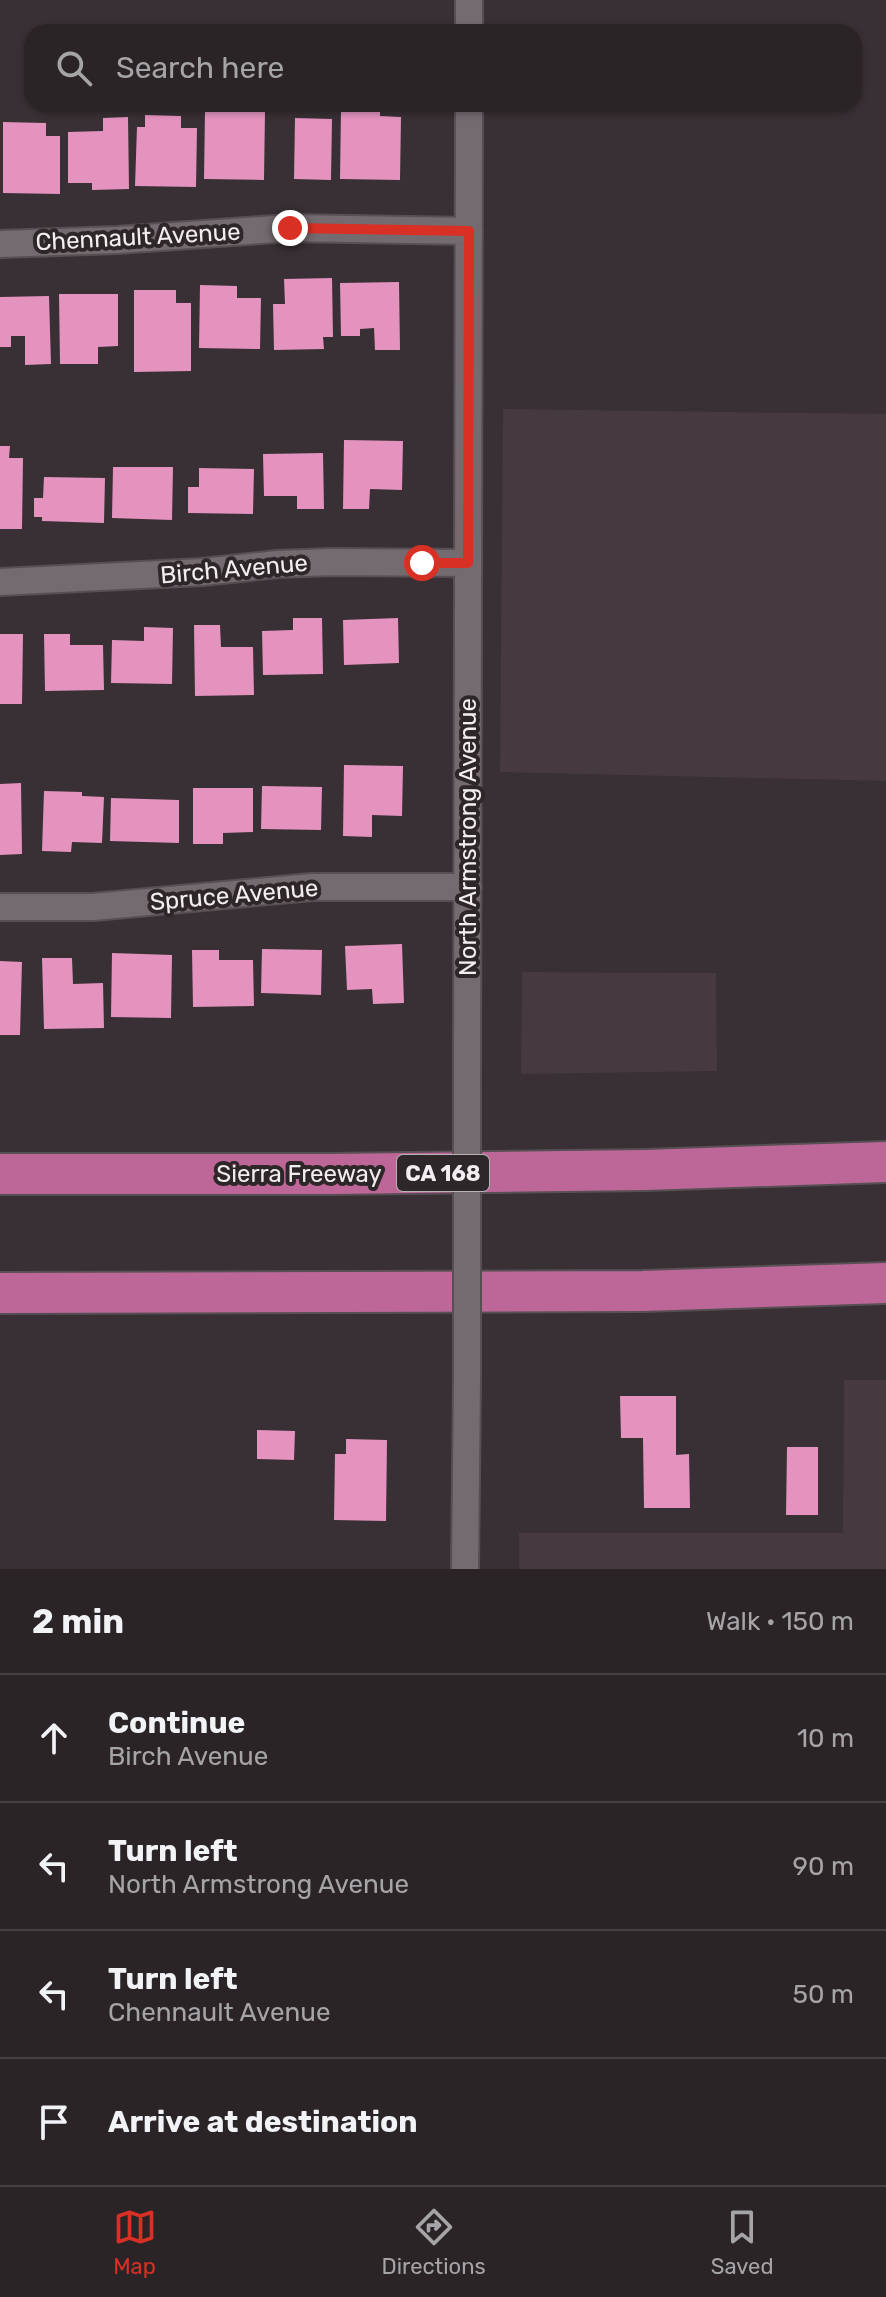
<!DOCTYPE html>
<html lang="en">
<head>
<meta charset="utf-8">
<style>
  body { margin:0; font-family:Rubik,sans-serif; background:#322c2f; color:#f1f3f6 }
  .stop { position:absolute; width:24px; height:24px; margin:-18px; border:6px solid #d93025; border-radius:50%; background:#fff }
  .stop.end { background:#d93025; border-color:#fff; box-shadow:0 2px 8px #0008 }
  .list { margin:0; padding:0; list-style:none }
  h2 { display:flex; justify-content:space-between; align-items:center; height:104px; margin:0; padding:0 32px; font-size:34px }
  h2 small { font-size:26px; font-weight:400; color:#a5a4a7 }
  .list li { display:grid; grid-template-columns:52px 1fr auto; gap:24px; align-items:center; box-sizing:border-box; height:128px; padding:0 32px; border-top:2px solid #464144 }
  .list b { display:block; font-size:30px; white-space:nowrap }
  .list p { margin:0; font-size:26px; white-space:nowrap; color:#a5a4a7 }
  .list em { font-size:26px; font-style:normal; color:#a5a4a7 }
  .icon { flex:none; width:44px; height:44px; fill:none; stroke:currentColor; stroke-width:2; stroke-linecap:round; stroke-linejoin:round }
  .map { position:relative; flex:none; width:886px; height:1569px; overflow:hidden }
  .search { position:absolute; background:#2a2427; box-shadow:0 2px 6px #0004; left:24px; right:24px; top:24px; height:88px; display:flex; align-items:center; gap:20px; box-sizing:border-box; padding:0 28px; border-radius:24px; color:#a5a4a7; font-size:30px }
  .sheet { height:616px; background:#2a2427 }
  nav { display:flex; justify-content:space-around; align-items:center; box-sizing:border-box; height:112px; border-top:2px solid #464144; background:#2a2427; font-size:22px; color:#a5a4a7 }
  nav a { display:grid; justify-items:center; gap:4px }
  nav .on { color:#d93025 }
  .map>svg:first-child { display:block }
  .built { fill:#463940 }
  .building { fill:#e493bf }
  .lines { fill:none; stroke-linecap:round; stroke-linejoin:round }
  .minor-casing { stroke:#574f53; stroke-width:30 }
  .highway-casing { stroke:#574f53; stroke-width:44 }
  .minor { stroke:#746b70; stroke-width:26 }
  .highway { stroke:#bd6798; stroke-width:40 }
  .minor-bridge-casing { stroke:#574f53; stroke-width:30; stroke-linecap:butt }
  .minor-bridge { stroke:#746b70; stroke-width:26 }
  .route { stroke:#d93025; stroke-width:10 }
  .labels { text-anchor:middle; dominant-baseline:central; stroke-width:8; stroke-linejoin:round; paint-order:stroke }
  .shield { fill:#2e272a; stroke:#b7b2b5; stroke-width:2 }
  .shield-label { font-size:22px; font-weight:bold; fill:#f2edf0 }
  .street-label { font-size:24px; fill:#f2edf0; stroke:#2e272a }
</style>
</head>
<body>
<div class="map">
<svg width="886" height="1569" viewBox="0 0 886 1569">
  <rect width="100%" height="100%" fill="#383034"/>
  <!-- built -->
  <path class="built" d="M503 409 886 414V781L500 772Z
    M522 972 716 973 717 1071 521 1074Z
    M844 1380H886V1569H519V1533H843Z"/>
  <!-- building -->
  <path class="building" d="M341 109 380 110V116L401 117 400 180 340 179Z
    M205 110 265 111 264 180 204 179Z
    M145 115 181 116V128H197L196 187 135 186 137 127H145Z
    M128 117 129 189 92 190V183H68V132L103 131V118Z
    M295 118 332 119 331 180 294 179Z
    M3 122 46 123V136H60V194L3 193Z
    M332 278 333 337H323L324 349 274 350 273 304H285L284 279Z
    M399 282 400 350H375L374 328 360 329V336H341L340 283Z
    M200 285 237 286V298H261L260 349 199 348Z
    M134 290H176V303H191V371L134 372Z
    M59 294H118V346L98 347V364H60Z
    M49 296 51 364 25 365V336H11V347H0V297Z
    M344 440 403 441 402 490 370 489 369 509H343Z
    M0 446H10L9 458H23L22 529H0Z
    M323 453 324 509H297V496H264L263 454Z
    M113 467H173L172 520 112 518Z
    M199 468 254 469 253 514 188 513V487H199Z
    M44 477 105 478 104 523 42 521V517H34V498H43Z
    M293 618H322L323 674 263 675 262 631 293 630Z
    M398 618 399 663 344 665 343 620Z
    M194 625H220L221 647H253L254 695 195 696Z
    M144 627 173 628 172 684 111 683 112 640 144 641Z
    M0 634H23L22 704H0Z
    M44 634H70V645H103L104 690 45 691Z
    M344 765 403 766 402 816 372 815V837L343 836Z
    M21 783 22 854 0 855V784Z
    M262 786 322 787 321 830 261 829Z
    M193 788H253V832L223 833V844H193Z
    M44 791 82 792V796L104 797 102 843 72 842 71 852 42 851Z
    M111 798 179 800V843L110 841Z
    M402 944 404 1003 373 1004 372 989 347 990 345 946Z
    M262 949 322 950 321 995 261 993Z
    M192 950H219V960H253L254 1006 193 1007Z
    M112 953 172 955 171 1018 111 1017Z
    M42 958H72L73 984 103 983 104 1028 44 1029Z
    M0 961 22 962 20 1035H0Z
    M620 1396H676V1455L689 1454 690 1508H644L643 1438H621Z
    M257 1430 295 1431 294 1460 257 1459Z
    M346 1439 387 1440 386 1521 334 1520 335 1454H346Z
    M787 1447H818V1515H786Z"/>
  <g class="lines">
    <defs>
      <path id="minor" d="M469 0V32
        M0 244 117 240 290 228 469 231
        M0 582 202 572 278 564 331 562 468 563
        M0 907H93L312 887H468
        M467 1085 469 104
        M465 1569 467 1380"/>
      <path id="highway" d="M0 1174H330L645 1170 886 1162
        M0 1293 643 1291 886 1283"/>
    </defs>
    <!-- minor casing -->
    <use href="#minor" class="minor-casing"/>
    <!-- highway casing -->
    <use href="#highway" class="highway-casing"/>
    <!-- minor -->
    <use href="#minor" class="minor"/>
    <!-- highway -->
    <use href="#highway" class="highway"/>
    <defs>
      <path id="minor-bridge" d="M467 1380V1085"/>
    </defs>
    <!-- minor-bridge casing -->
    <use href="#minor-bridge" class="minor-bridge-casing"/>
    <!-- minor-bridge -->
    <use href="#minor-bridge" class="minor-bridge"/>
  </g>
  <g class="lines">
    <!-- route -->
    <path class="route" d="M290 228 469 231 468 563H422"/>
  </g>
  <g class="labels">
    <!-- shield labels -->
    <rect class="shield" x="397" y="1155" width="92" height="36" rx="6"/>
    <g class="shield-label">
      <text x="443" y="1173">CA 168</text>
    </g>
    <!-- street labels -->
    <g class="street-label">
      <text transform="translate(138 237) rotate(-3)">Chennault Avenue</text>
      <text transform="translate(234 569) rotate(-5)">Birch Avenue</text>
      <text transform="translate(468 837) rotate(-90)">North Armstrong Avenue</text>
      <text transform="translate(234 895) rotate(-5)">Spruce Avenue</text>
      <text x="299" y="1174">Sierra Freeway</text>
    </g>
  </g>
</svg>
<div class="stop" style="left:422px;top:563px"></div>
<div class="stop end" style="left:290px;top:228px"></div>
<div class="search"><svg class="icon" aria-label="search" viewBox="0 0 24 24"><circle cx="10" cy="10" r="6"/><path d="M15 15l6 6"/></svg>Search here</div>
</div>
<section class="sheet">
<h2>2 min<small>Walk · 150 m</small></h2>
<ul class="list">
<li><svg class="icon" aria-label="ahead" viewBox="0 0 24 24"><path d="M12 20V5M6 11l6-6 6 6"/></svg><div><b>Continue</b><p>Birch Avenue</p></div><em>10 m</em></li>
<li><svg class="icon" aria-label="left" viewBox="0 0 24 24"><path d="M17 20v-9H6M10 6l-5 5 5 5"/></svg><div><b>Turn left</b><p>North Armstrong Avenue</p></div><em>90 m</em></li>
<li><svg class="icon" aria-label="left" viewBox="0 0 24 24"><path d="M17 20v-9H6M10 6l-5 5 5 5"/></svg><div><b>Turn left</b><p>Chennault Avenue</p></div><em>50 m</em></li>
<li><svg class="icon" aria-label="arrive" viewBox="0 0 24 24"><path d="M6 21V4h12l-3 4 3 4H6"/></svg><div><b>Arrive at destination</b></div></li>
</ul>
</section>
<nav>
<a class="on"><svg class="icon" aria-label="map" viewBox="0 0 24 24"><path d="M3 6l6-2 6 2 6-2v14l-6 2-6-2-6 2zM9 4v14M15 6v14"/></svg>Map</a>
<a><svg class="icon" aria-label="directions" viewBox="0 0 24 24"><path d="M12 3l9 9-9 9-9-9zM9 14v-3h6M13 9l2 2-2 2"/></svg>Directions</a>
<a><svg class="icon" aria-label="saved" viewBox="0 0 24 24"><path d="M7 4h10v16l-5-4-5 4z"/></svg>Saved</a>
</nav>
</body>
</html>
